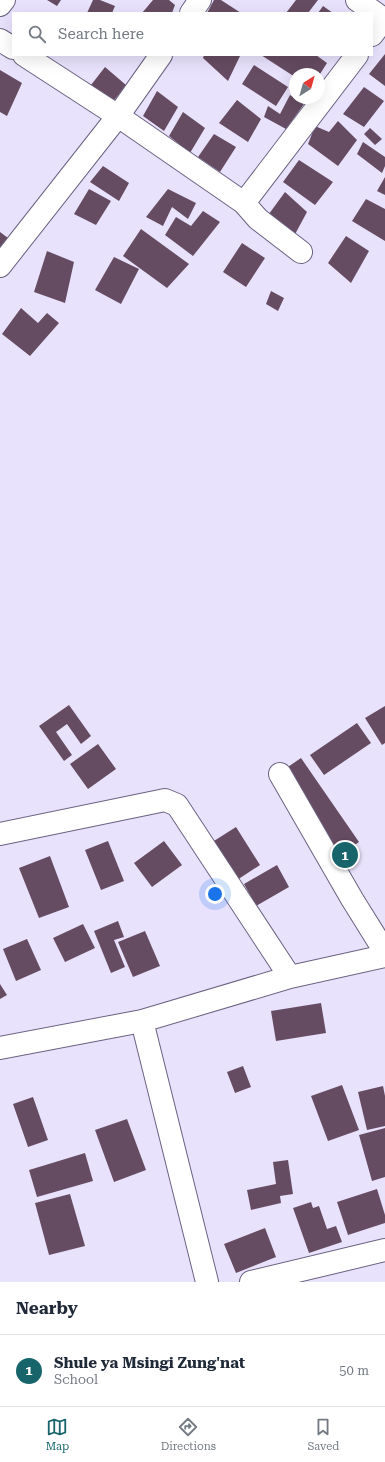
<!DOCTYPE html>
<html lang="en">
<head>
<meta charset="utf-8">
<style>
  body { margin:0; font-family:"Roboto Serif",serif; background:#f2f2f3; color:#1f2937 }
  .compass { position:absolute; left:289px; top:68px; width:36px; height:36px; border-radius:50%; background:#fff; box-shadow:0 4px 16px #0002; rotate:37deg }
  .you { position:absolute; left:215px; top:894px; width:14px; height:14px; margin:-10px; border:3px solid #fff; border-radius:50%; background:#1a73e8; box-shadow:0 0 0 6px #1a73e833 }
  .badge { display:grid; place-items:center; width:26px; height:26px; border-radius:50%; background:#17656b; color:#fff; font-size:13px; font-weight:700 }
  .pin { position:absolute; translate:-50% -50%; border:2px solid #fff; box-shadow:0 1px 4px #0006 }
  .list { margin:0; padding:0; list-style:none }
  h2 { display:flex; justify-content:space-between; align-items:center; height:52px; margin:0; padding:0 16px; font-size:17px }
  h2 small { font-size:13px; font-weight:400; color:#747a83 }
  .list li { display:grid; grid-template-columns:26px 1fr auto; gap:12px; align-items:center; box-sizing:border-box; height:72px; padding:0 16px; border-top:1px solid #e0e1e3 }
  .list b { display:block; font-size:15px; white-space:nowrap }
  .list p { margin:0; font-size:13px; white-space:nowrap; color:#747a83 }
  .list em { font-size:13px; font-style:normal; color:#747a83 }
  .icon { flex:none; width:22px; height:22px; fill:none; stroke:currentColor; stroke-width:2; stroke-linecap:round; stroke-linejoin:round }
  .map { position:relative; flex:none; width:385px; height:1282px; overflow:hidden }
  .search { position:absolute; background:#fff; box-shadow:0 4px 16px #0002; left:12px; right:12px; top:12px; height:44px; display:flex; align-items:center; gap:10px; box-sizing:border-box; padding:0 14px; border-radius:0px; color:#747a83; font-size:15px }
  .sheet { height:124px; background:#fff }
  nav { display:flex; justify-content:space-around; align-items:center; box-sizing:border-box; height:56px; border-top:1px solid #e0e1e3; background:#fff; font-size:11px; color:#747a83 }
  nav a { display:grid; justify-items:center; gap:2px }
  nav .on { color:#17656b }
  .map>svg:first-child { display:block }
  .building { fill:#664c62 }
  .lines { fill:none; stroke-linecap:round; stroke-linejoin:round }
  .minor-casing { stroke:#6b6280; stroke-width:24 }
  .minor { stroke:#fff; stroke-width:22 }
</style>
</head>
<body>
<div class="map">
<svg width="385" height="1282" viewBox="0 0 385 1282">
  <rect width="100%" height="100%" fill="#e9e2fd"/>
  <!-- building -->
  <path class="building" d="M47 0H61L57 6Z
    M93 0H100L115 6 112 13H87Z
    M153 0H169L175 5 172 13H142Z
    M214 0H221L241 13H207Z
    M296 0H318L308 13H286Z
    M323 6 333 13H318Z
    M385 54V86L369 74Z
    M204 55 240 56 228 81 203 58Z
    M261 55H316L327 63 320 74H295V77Z
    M254 65 288 87 276 106 242 84Z
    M105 67 126 85 112 103 91 85Z
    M0 70 22 83 7 116 0 112Z
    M364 87 384 101 364 127 343 114Z
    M157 91 178 107 164 131 143 116Z
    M290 95 304 104 286 129 264 117 268 106 280 114Z
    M237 100 261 119 248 142 219 123Z
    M183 112 205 128 190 153 169 136Z
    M338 121 357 140 338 166 308 144 315 126 329 132Z
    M370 128 382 139 375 145 364 134Z
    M214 134 236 147 220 172 198 157Z
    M363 142 385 157V166L382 173 357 154Z
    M299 160 333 182 315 205 283 182Z
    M103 166 129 183 119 201 90 182Z
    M385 177V195L377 191Z
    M89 189 111 201 96 225 74 214Z
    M168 189 196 203 188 219 172 207 163 226 146 217Z
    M285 192 307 212 293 238 266 218Z
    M366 199 385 209V241L352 221Z
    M203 211 220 222 193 256 165 235 176 217 191 226Z
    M141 229 189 264 167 288 123 256Z
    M0 232 8 238 0 248Z
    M346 236 369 251 351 283 328 263Z
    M242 243 265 258 246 287 223 272Z
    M47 251 74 262 65 303 34 292Z
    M114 257 139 269 121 304 95 290Z
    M271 291 284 298 278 311 266 304Z
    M21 308 38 323 47 313 59 323 30 356 2 334Z
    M69 705 91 736 81 744 67 724 56 732 72 755 64 761 39 726Z
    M385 706V743L382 745 365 718Z
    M357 723 371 743 324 775 310 755Z
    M98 744 116 769 88 789 70 764Z
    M301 758 359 842 340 855 282 771Z
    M236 827 260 865 231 884 206 846Z
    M108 841 124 881 101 890 85 850Z
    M164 841 182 865 152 887 134 863Z
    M50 856 69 907 39 918 19 868Z
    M277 865 289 887 256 906 244 884Z
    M118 921 124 937 114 940 125 967 111 973 94 931Z
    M83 924 95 948 65 962 53 938Z
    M145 931 160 966 133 977 118 942Z
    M27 939 41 970 16 981 3 949Z
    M0 984 7 995 0 999Z
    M321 1003 326 1033 276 1041 271 1011Z
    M243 1066 251 1087 235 1093 227 1072Z
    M342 1085 359 1130 328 1141 311 1096Z
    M383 1086 385 1096V1126L367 1130 358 1092Z
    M33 1097 48 1140 28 1147 13 1104Z
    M127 1119 146 1170 114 1182 95 1130Z
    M385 1128V1177L372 1181 359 1135Z
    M85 1153 93 1181 37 1197 29 1170Z
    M288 1160 293 1194 280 1196 281 1203 251 1210 247 1190 276 1184 273 1162Z
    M377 1189 385 1215V1223L348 1235 337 1202Z
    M70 1194 85 1246 49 1255 35 1203Z
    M311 1202 313 1208 319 1206 327 1229 336 1226 342 1242 309 1253 293 1208Z
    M265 1228 276 1257 236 1273 224 1244Z"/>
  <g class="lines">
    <defs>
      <path id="minor" d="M357 0 385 20
        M0 5 4 0
        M191 13 200 0
        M372 35 385 18
        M0 40 13 48
        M24 55 118 116 244 203 258 219 301 252
        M244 203 357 55
        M0 266 118 116 161 55
        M280 774 352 899 385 952
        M0 834 165 800 177 805 290 977
        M142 1021 207 1282
        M0 1048 142 1021 290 977 385 956
        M251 1282 385 1250"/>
    </defs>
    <!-- minor casing -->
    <use href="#minor" class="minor-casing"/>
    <!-- minor -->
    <use href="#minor" class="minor"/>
  </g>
</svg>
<svg class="compass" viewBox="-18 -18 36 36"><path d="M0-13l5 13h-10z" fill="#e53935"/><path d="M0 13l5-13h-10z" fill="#747a83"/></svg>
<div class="you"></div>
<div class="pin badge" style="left:345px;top:855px">1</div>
<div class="search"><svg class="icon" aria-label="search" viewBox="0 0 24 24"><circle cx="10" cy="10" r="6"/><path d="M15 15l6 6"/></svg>Search here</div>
</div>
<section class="sheet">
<h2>Nearby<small></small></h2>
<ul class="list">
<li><span class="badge">1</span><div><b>Shule ya Msingi Zung'nat</b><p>School</p></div><em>50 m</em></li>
</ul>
</section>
<nav>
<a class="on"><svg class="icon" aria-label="map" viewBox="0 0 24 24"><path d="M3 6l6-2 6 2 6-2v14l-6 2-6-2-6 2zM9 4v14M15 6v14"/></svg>Map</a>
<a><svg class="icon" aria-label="directions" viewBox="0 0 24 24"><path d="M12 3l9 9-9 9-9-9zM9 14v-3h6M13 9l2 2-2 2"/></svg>Directions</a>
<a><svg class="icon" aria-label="saved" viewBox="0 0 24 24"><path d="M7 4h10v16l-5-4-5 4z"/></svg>Saved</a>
</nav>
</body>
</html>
